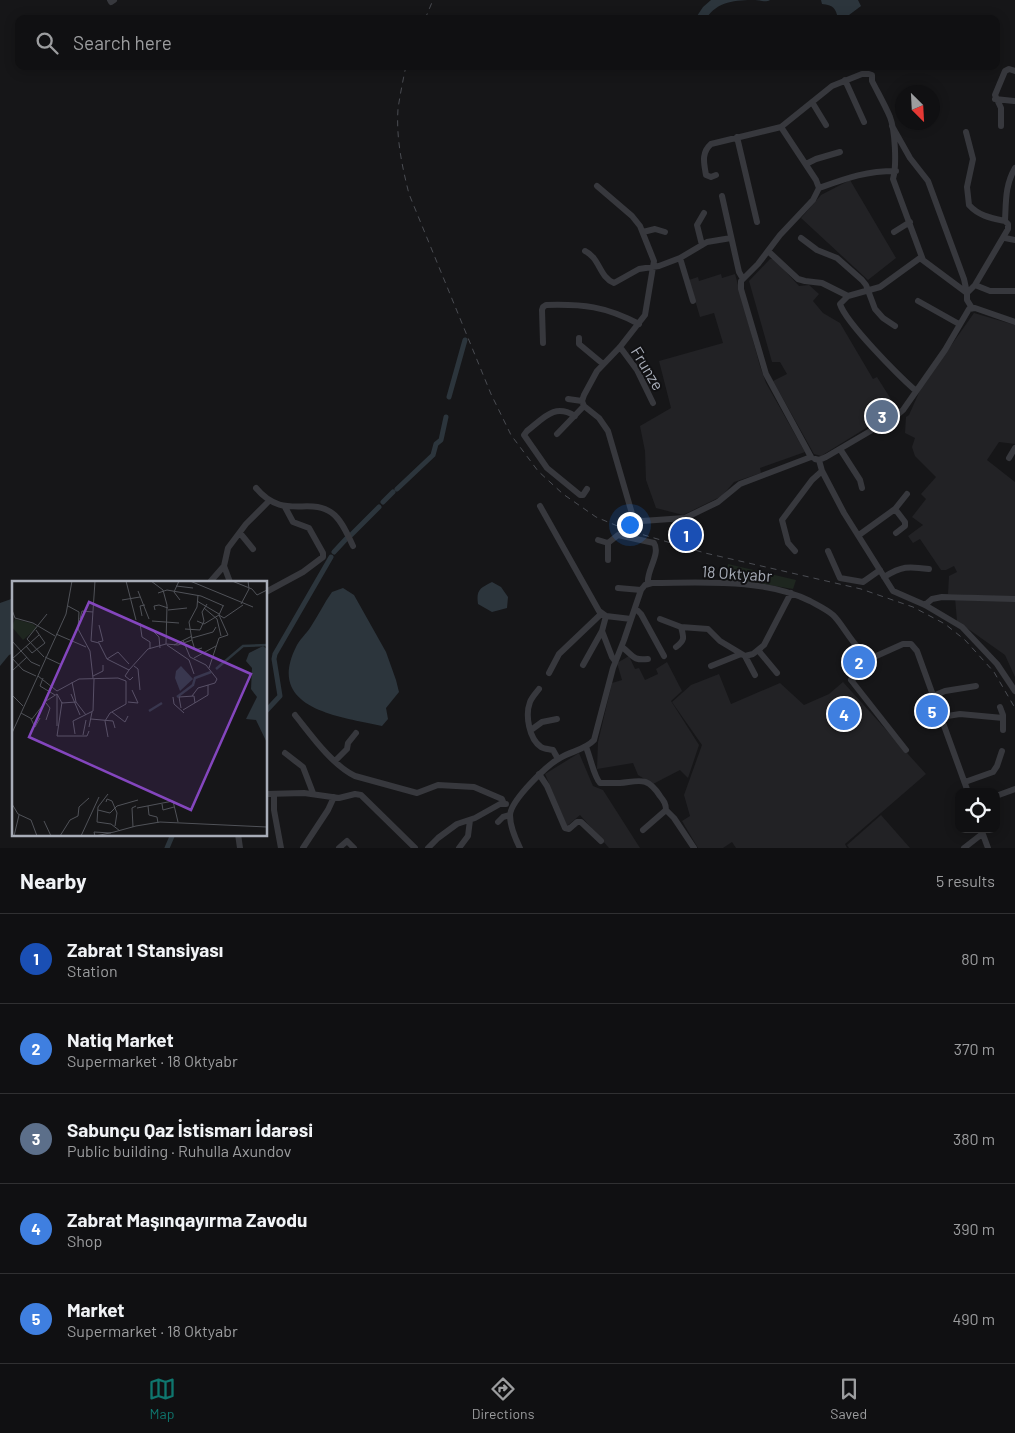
<!DOCTYPE html>
<html lang="en">
<head>
<meta charset="utf-8">
<style>
  body { margin:0; font-family:Barlow,sans-serif; background:#1e1e20; color:#f1f3f6 }
  .controls { position:absolute; right:15px; bottom:15px; display:grid; overflow:hidden; border-radius:10px; box-shadow:0 2px 12px #0003 }
  .controls button { width:45px; height:45px; display:grid; place-items:center; padding:0; border:0; border-bottom:1px solid #303032; background:#101012; color:#f1f3f6; font:25px sans-serif }
  .compass { position:absolute; left:895px; top:85px; width:45px; height:45px; border-radius:50%; background:#101012; box-shadow:0 2px 12px #0003; rotate:156deg }
  .you { position:absolute; left:629px; top:524px; width:18px; height:18px; margin:-12px; border:4px solid #fff; border-radius:50%; background:#1a73e8; box-shadow:0 0 0 8px #1a73e833 }
  .badge { display:grid; place-items:center; width:32px; height:32px; border-radius:50%; background:#0f766e; color:#fff; font-size:16px; font-weight:700 }
  .pin { position:absolute; translate:-50% -50%; border:2px solid #fff; box-shadow:0 1px 5px #0006 }
  .list { margin:0; padding:0; list-style:none }
  h2 { display:flex; justify-content:space-between; align-items:center; height:65px; margin:0; padding:0 20px; font-size:21px }
  h2 small { font-size:16px; font-weight:400; color:#9c9d9f }
  .list li { display:grid; grid-template-columns:32px 1fr auto; gap:15px; align-items:center; box-sizing:border-box; height:90px; padding:0 20px; border-top:1px solid #303032 }
  .list b { display:block; font-size:19px; white-space:nowrap }
  .list p { margin:0; font-size:16px; white-space:nowrap; color:#9c9d9f }
  .list em { font-size:16px; font-style:normal; color:#9c9d9f }
  .icon { flex:none; width:28px; height:28px; fill:none; stroke:currentColor; stroke-width:2; stroke-linecap:round; stroke-linejoin:round }
  .map { position:relative; flex:none; width:1015px; height:848px; overflow:hidden }
  .search { position:absolute; background:#101012; box-shadow:0 2px 12px #0003; left:15px; right:15px; top:15px; height:55px; display:flex; align-items:center; gap:12px; box-sizing:border-box; padding:0 18px; border-radius:10px; color:#9c9d9f; font-size:19px }
  .sheet { height:515px; background:#101012 }
  nav { display:flex; justify-content:space-around; align-items:center; box-sizing:border-box; height:70px; border-top:1px solid #303032; background:#101012; font-size:14px; color:#9c9d9f }
  nav a { display:grid; justify-items:center; gap:2px }
  nav .on { color:#0f766e }
  .map>svg:first-child { display:block }
  .built { fill:#222225 }
  .green { fill:#1e261f }
  .water { fill:#2c353c }
  .lines { fill:none; stroke-linecap:round; stroke-linejoin:round }
  .canal { stroke:#2c353c; stroke-width:5 }
  .minor { stroke:#37383d; stroke-width:6 }
  .rail { stroke:#4a4c52; stroke-width:1; stroke-dasharray:6 5; stroke-linecap:butt }
  .labels { text-anchor:middle; dominant-baseline:central; stroke-width:4; stroke-linejoin:round; paint-order:stroke }
  .street-label { font-size:16px; fill:#a8adb8; stroke:#111113 }
  .inset-river { fill:none; stroke:#2c353c; stroke-width:2.5 }
  .inset-road { fill:none; stroke:#505258; stroke-width:1 }
  .view { fill:#8446be; fill-opacity:0.15; stroke:#8446be; stroke-width:2.5 }
  .inset-edge { fill:none; stroke:#a8adb8; stroke-width:2.5 }
</style>
</head>
<body>
<div class="map">
<svg width="1015" height="848" viewBox="0 0 1015 848">
  <rect width="100%" height="100%" fill="#161618"/>
  <!-- built -->
  <path class="built" d="M850 180 896 258 868 280 801 218 821 195Z
    M770 259H774L799 286 809 285 819 294 813 301 823 313 840 323 873 379 877 377 894 404 876 415 879 420 821 456 814 454 773 381 787 374 780 362H772L749 281Z
    M721 274 722 278 735 274 760 366 766 383 805 452 760 468 761 473 734 482 722 496 683 515 656 508 646 480 645 451 640 426 671 408 659 361 723 343 714 313 700 317 689 280 698 277 699 281Z
    M974 313 1015 325V444L999 442 987 460 1015 482V597L948 594 949 576 957 572 954 566 946 570H941L920 539 913 543 908 536 923 525 912 517 926 499 921 494 936 477 915 456 912 447 915 438 905 433 906 417 909 415 921 388Z
    M955 598 1015 601V677L1005 655 957 621Z
    M629 656 635 669 639 668 645 680 658 674 656 669 667 662 682 691 671 701 699 745 688 778 680 770 653 784 638 775 633 763 597 769 598 742 612 683 622 680 617 663Z
    M719 674 731 704 780 683 804 705 829 694 843 682 926 774 845 844 847 848H736L732 842 723 848H698L682 821 690 816 684 795 702 745 672 702 691 685Z
    M579 753 593 786 603 790 640 848H609L580 815 567 826 545 774Z
    M881 815 910 848H849L847 845Z"/>
  <!-- green -->
  <path class="green" d="M728 564 796 580 793 589 758 583 724 581Z"/>
  <!-- water -->
  <path class="water" d="M711 0H770C765 3 761 0 755 0 736 0 717 1 706 19H695L703 7Z
    M821 0H858L861 6 849 15 851 19H838C836 8 833 5 822 4Z
    M492 582 501 587 508 597 507 608 492 612 478 604C476 590 480 588 492 582Z
    M343 588 354 595 386 652 396 680 399 692 386 708 388 719 382 726C340 717 265 709 296 647 299 640 306 634 310 628 318 616 324 603 332 592Z
    M14 598V653L9 655 0 666V603Z"/>
  <g class="lines">
    <!-- canal -->
    <path class="canal" d="M449 397 465 340
      M397 489 433 455 436 444 441 440 446 417
      M383 502 393 492
      M351 535 379 507
      M334 552 346 539
      M266 711 280 696 274 659 275 654 331 557
      M167 848 173 834"/>
    <!-- minor -->
    <path class="minor" d="M110 0 111 2 114 0
      M845 80 864 122
      M995 99 1014 101
      M812 102 826 125
      M1001 126V108L995 95 1005 71 1009 69 1015 71
      M781 127 816 180 819 188 813 200 780 235 758 264 741 281V289L766 374 811 457
      M966 132 973 159 967 187 969 205C979 216 991 218 1005 221
      M737 137 757 222
      M806 164 816 159 840 152
      M716 175 711 177 706 175C704 163 701 153 711 144L781 127 832 86 862 74H869L872 75V81C878 93 885 105 890 117 895 130 897 165 893 179L923 260
      M597 186 632 216 640 226 654 261 645 315 620 347 597 371 584 395 582 401 584 406 599 418 608 431 633 517 642 521 685 518 718 502 740 484 811 457
      M819 188C847 178 865 171 896 171
      M722 196 739 272 743 279
      M643 232 655 229 665 232
      M894 232 910 222
      M801 238 817 250 837 258 862 280 866 285 875 309 883 318 895 326
      M1005 238 1015 240
      M702 245 697 225 704 213
      M585 251C600 258 599 277 614 283L639 269 659 266 680 258 707 242 731 238
      M768 251 798 279 805 281 822 283 848 296 880 287 920 258 967 293 964 279 928 181 910 158 892 126
      M680 258 693 301
      M975 285 990 291H1015
      M848 296 840 304C846 323 899 376 916 391
      M918 301 959 324
      M972 308 967 300V293L975 285 1008 229V224L1005 221C1006 202 1005 185 1015 168
      M579 338V344L603 364
      M543 343 542 310 543 307 546 305C583 304 605 306 639 324
      M620 347 637 370 653 403
      M568 399 582 401
      M575 416C554 403 544 418 527 431L524 435 547 468 580 495H583L587 489
      M557 434 584 406
      M840 449 860 480 862 488
      M1009 458 1015 448
      M815 459 819 460 826 457 896 416 903 410 945 350 969 309 975 308 1015 322
      M819 460 822 471 844 513 893 591 925 605 962 627 997 664 1015 691
      M256 488C283 521 310 496 332 513 342 520 348 536 353 546
      M540 506 599 611 606 616 631 619
      M895 509 905 522V526L896 533
      M240 533 253 549
      M859 535 895 509 907 494
      M598 540 608 543
      M795 551 788 543 782 520 812 480 822 471
      M828 551 840 578 863 582 880 570
      M608 560V543L618 535 654 543C661 554 646 571 648 583
      M224 566 230 582
      M884 577C902 566 908 566 929 569
      M210 582 224 566 228 548 246 524 269 501
      M618 588 641 590
      M266 592 303 572 323 557V553L309 528 293 522 285 507
      M925 605 932 599 942 597 1015 599
      M635 608 641 614 664 656
      M660 619 681 627 708 629 720 641 745 656 753 654 764 645 791 593
      M602 631 612 657 615 661
      M622 647C633 655 632 661 648 659
      M676 647C685 640 684 638 681 627
      M758 650 777 673
      M745 656 755 675
      M874 657 870 666 851 680 906 750
      M583 665 602 631 606 616
      M711 666 741 654
      M549 673 559 654 601 614
      M539 689C536 693 532 697 530 702 525 715 529 739 541 747 544 749 549 749 553 750L558 759
      M933 696 945 691 976 686
      M1000 707 1003 715V730
      M295 715C311 735 332 765 355 776L417 793 438 785 474 787 502 799 504 804
      M941 717 960 714 1003 718
      M531 730 542 722 557 719
      M586 747C590 756 594 777 600 783 607 783 613 783 620 783 640 781 647 776 660 796 664 801 666 804 666 810L674 818 694 848
      M285 753 303 767 313 793
      M335 761 347 749 348 743 356 733
      M539 774 547 786 565 828 569 829 577 822H581L601 841
      M965 782 993 772 997 766 1002 751
      M266 794 304 793 339 798 355 794 361 795 415 848
      M274 794V810L281 848
      M996 796 1015 789
      M498 822 503 817 510 815
      M981 829 988 848
      M643 830 666 810
      M238 834 240 848
      M303 848 328 810 334 797
      M339 848 347 841 354 848
      M428 848 438 838 457 824 475 818 500 804H506
      M459 848 468 836 470 820
      M520 848C515 838 510 826 510 815 511 800 547 765 560 758 571 751 585 750 594 740L613 668 624 640 641 590 645 585 652 583C702 583 764 578 810 601 817 605 826 609 833 615 844 625 858 657 874 657L903 644H911L917 651 968 792
      M964 848 982 834"/>
    <!-- rail -->
    <path class="rail" d="M425 19 433 0
      M406 66C403 80 400 95 398 109 396 138 402 166 409 194L491 394 511 435 538 471 563 494 596 517 627 530 705 553 861 589 913 607 945 624 965 640 994 672 1015 708"/>
  </g>
  <g class="labels">
    <!-- street labels -->
    <g class="street-label">
      <text transform="translate(648 368) rotate(59)">Frunze</text>
      <text transform="translate(737 573) rotate(4)">18 Oktyabr</text>
    </g>
  </g>
  <!-- overview -->
  <g transform="translate(12 581)">
    <rect width="255" height="255" fill="#161618"/>
    <path d="M3 38 21 43 25 47 11 59 0 46Z" fill="#1e261f"/>
    <path d="M251 65 255 68V162L244 139 234 138 245 116 239 108 240 87 234 80 237 72ZM169 85 181 98 168 110 163 97 164 90Z" fill="#2c353c"/>
    <path class="inset-river" d="M204 88 231 65 255 64M165 116 181 104 183 97 199 91M137 130 150 122"/>
    <path class="inset-road" d="M83 0 79 60 87 62 95 78 117 89 136 68 154 63M114 0 124 39M139 0 151 9 155 24 154 63M167 0 162 11 168 19M178 0 241 26M220 0 240 8 245 14 255 9M164 5 181 7M126 10 137 38M146 12 155 9 189 15 212 25M110 19 128 16M185 20 207 33M229 23 237 8 236 0M56 25 67 31 66 48 78 70 81 97M192 27 205 38 209 55M0 29 3 37 21 42 43 55M143 29 142 25 147 24 156 27M156 29 175 27M130 35 128 25 133 24M68 38 70 30 81 31M140 40 167 42M185 40 192 43 207 34 212 37 231 24M128 42 130 56 138 61V68M173 48 188 49 192 40 190 31 195 23M142 51 147 56 148 67M44 53 74 66M180 57 201 51 204 46M171 59 178 76 194 84 205 98 203 102 186 107 180 115M180 59 183 69 190 67M0 60 19 81 28 85M86 61 91 60 87 44M154 63 166 64 180 59 177 41 185 26 186 14M155 64 177 79 182 93M162 64 180 55M14 65 20 72 33 62 24 49M32 76 15 58 35 33M33 76 50 84M0 77 11 89 24 95M182 77 204 65M0 78 27 54M95 78 106 71 117 83M122 85 126 88 128 109M197 87 207 57 216 54 207 34 211 25M117 89 113 95 118 99 121 96M0 90 15 76M26 95 45 110 67 98 106 97 114 100V123L98 132 93 140 96 156M81 95 91 90V84M31 97 28 105 43 114M60 101 64 121M59 113 68 134M0 114 11 125M161 116 162 123 172 132M50 121 45 155H75L77 150M116 121 126 122 120 109M169 127 167 116 182 115 183 122M171 129 196 114V104M100 131 113 141 116 135M9 132 20 138 34 120 45 113M19 138 23 146 28 137M79 138 101 140 103 147M34 139 38 127 34 122M45 145V113L50 122 64 121 74 134M77 146 80 131M0 152 54 33 60 0M63 153 61 140 81 130 82 98M71 154 74 139M96 213 86 226 85 241 99 243 108 250M94 221 95 218 100 220 105 232 103 245M0 223 6 233 19 239 25 255M150 223 151 229 162 226M136 225 137 234 145 236 146 242M125 227 161 220 166 241M86 229 98 232 105 225 126 219M32 240 39 255M121 246 120 227 124 225M99 252 82 251 83 255 93 253 102 251 124 245 148 241 255 246M2 255 7 234M48 255 58 239 66 235 67 226 77 217M69 255 87 216"/>
    <path class="view" d="M77 21 239 93 179 229 17 156Z"/>
    <rect width="255" height="255" class="inset-edge"/>
  </g>
</svg>
<div class="controls">
<button><svg class="icon" aria-label="locate" viewBox="0 0 24 24"><circle cx="12" cy="12" r="6"/><path d="M12 2v4M12 18v4M2 12h4M18 12h4"/></svg></button>
</div>
<svg class="compass" viewBox="-18 -18 36 36"><path d="M0-13l5 13h-10z" fill="#e53935"/><path d="M0 13l5-13h-10z" fill="#9c9d9f"/></svg>
<div class="you"></div>
<div class="pin badge" style="left:686px;top:535px;background:#1a4fb4">1</div>
<div class="pin badge" style="left:859px;top:662px;background:#3f7fe0">2</div>
<div class="pin badge" style="left:882px;top:416px;background:#5c6f8a">3</div>
<div class="pin badge" style="left:844px;top:714px;background:#3f7fe0">4</div>
<div class="pin badge" style="left:932px;top:711px;background:#3f7fe0">5</div>
<div class="search"><svg class="icon" aria-label="search" viewBox="0 0 24 24"><circle cx="10" cy="10" r="6"/><path d="M15 15l6 6"/></svg>Search here</div>
</div>
<section class="sheet">
<h2>Nearby<small>5 results</small></h2>
<ul class="list">
<li><span class="badge" style="background:#1a4fb4">1</span><div><b>Zabrat 1 Stansiyası</b><p>Station</p></div><em>80 m</em></li>
<li><span class="badge" style="background:#3f7fe0">2</span><div><b>Natiq Market</b><p>Supermarket · 18 Oktyabr</p></div><em>370 m</em></li>
<li><span class="badge" style="background:#5c6f8a">3</span><div><b>Sabunçu Qaz İstismarı İdarəsi</b><p>Public building · Ruhulla Axundov</p></div><em>380 m</em></li>
<li><span class="badge" style="background:#3f7fe0">4</span><div><b>Zabrat Maşınqayırma Zavodu</b><p>Shop</p></div><em>390 m</em></li>
<li><span class="badge" style="background:#3f7fe0">5</span><div><b>Market</b><p>Supermarket · 18 Oktyabr</p></div><em>490 m</em></li>
</ul>
</section>
<nav>
<a class="on"><svg class="icon" aria-label="map" viewBox="0 0 24 24"><path d="M3 6l6-2 6 2 6-2v14l-6 2-6-2-6 2zM9 4v14M15 6v14"/></svg>Map</a>
<a><svg class="icon" aria-label="directions" viewBox="0 0 24 24"><path d="M12 3l9 9-9 9-9-9zM9 14v-3h6M13 9l2 2-2 2"/></svg>Directions</a>
<a><svg class="icon" aria-label="saved" viewBox="0 0 24 24"><path d="M7 4h10v16l-5-4-5 4z"/></svg>Saved</a>
</nav>
</body>
</html>
